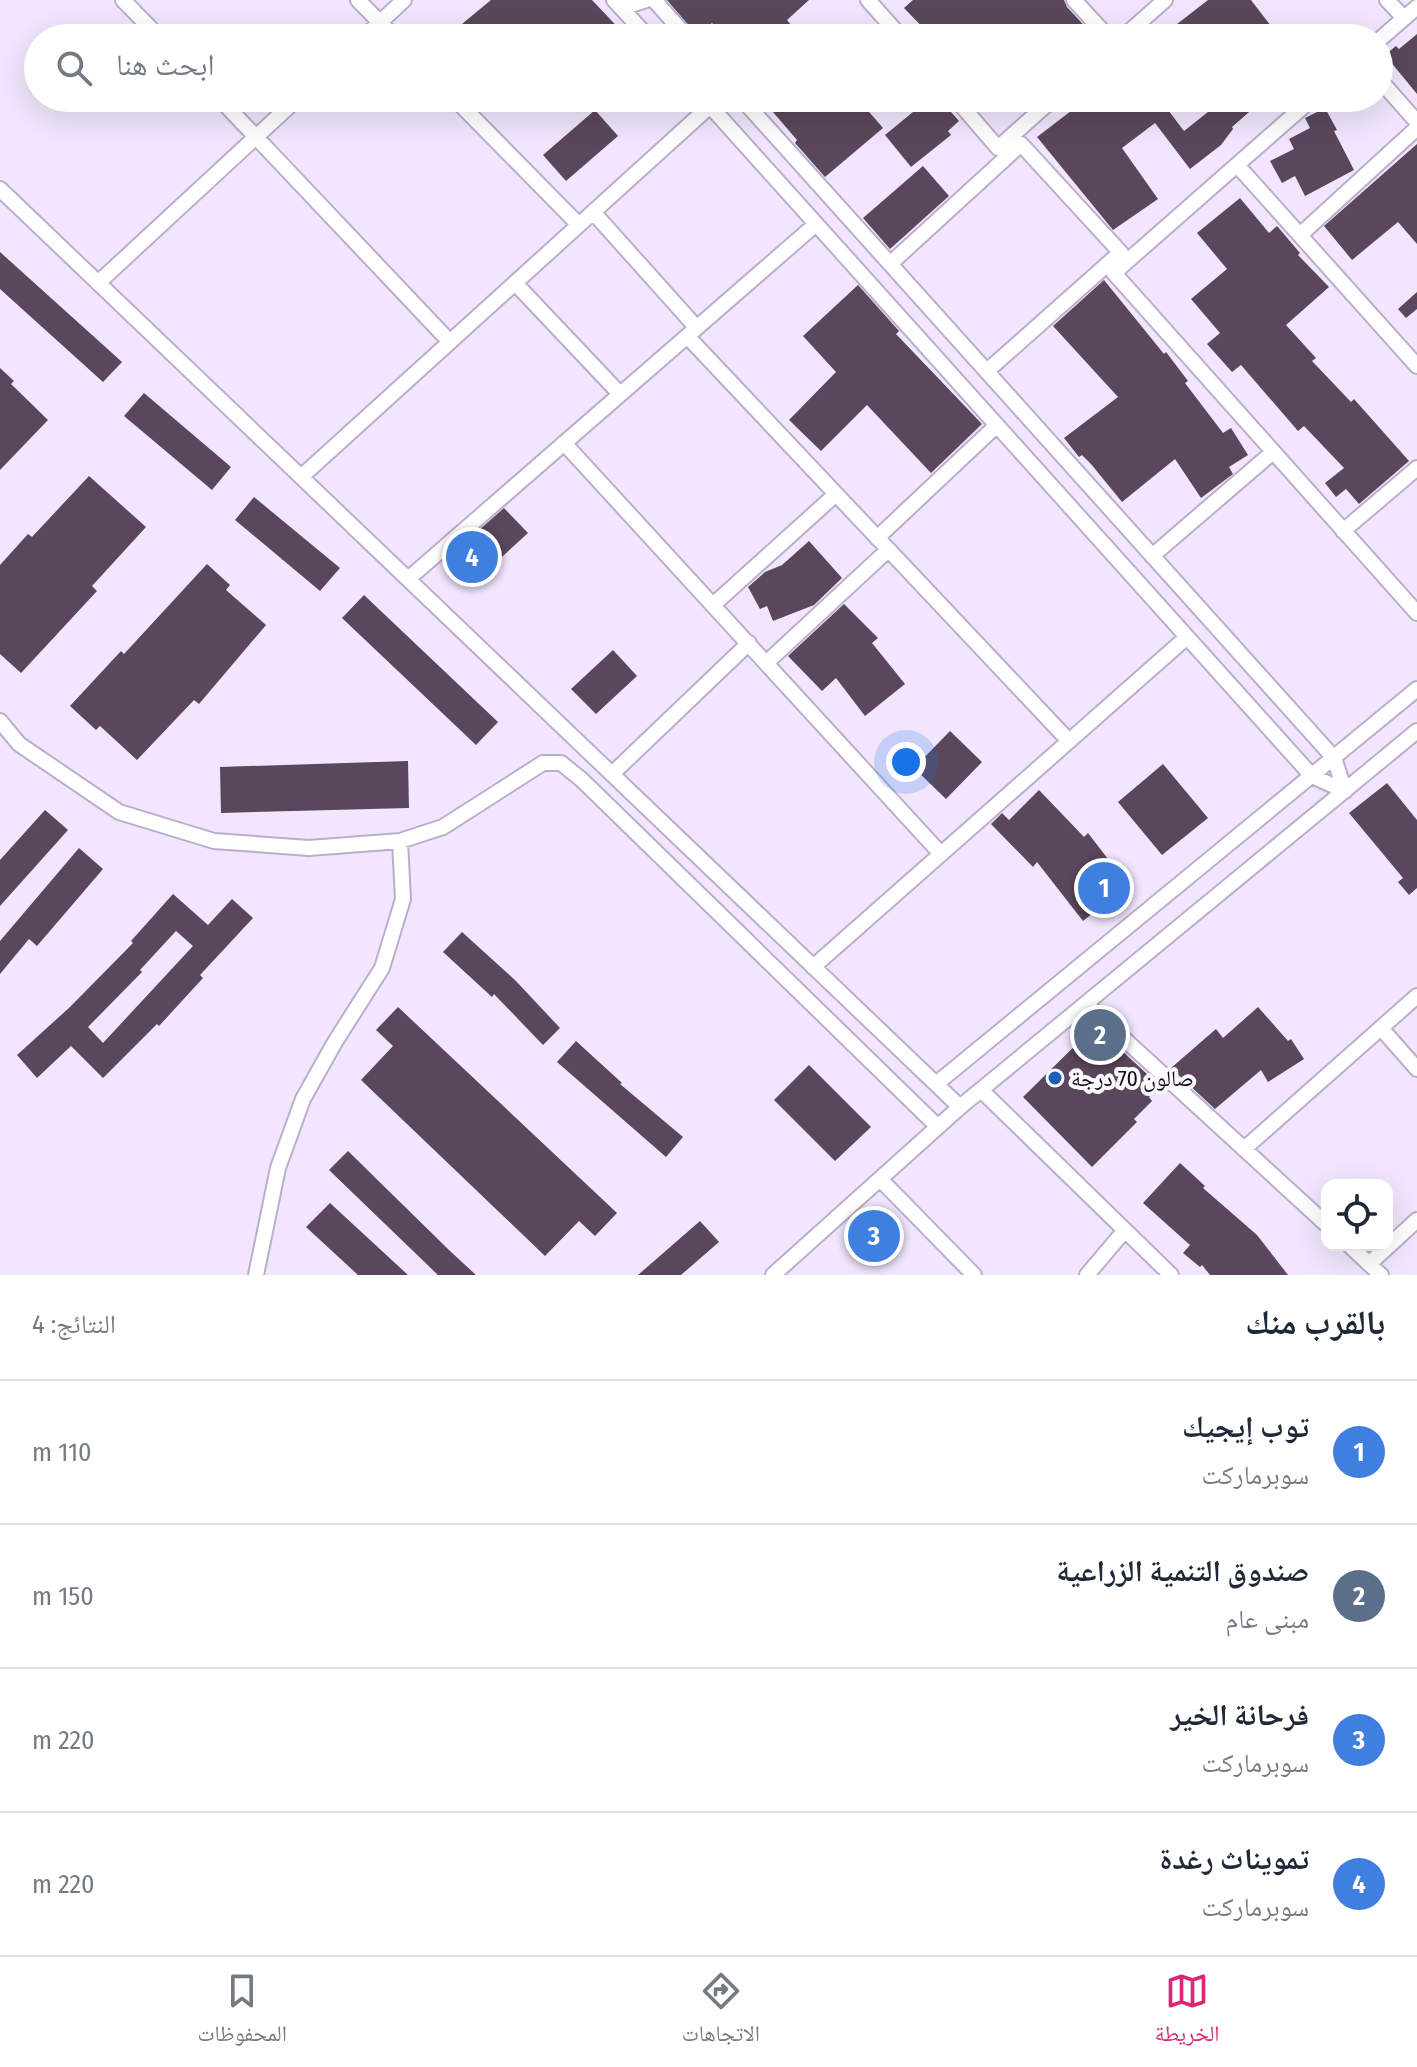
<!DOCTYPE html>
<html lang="ar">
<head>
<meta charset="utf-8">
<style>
  body { margin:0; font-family:"Fira Sans Condensed","Noto Naskh Arabic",sans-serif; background:#f2f2f3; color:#1f2937; direction:rtl }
  .controls { position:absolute; right:24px; bottom:24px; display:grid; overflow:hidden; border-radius:16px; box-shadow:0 8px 32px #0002 }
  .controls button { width:72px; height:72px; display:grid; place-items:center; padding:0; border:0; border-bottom:2px solid #e0e1e3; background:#fff; color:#1f2937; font:40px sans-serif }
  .you { position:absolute; left:906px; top:762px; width:28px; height:28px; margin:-20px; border:6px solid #fff; border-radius:50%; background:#1a73e8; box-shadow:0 0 0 12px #1a73e833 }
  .badge { display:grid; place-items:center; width:52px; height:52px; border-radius:50%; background:#db2777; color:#fff; font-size:26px; font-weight:700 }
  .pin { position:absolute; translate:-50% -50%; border:4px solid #fff; box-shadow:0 2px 8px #0006 }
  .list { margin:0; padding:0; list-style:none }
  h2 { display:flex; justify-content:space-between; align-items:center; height:104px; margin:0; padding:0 32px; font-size:34px }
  h2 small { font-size:26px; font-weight:400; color:#747a83 }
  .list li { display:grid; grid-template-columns:52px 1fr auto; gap:24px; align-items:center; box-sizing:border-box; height:144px; padding:0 32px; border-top:2px solid #e0e1e3 }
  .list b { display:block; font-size:30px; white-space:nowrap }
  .list p { margin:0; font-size:26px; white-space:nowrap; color:#747a83 }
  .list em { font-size:26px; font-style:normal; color:#747a83 }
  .icon { flex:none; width:44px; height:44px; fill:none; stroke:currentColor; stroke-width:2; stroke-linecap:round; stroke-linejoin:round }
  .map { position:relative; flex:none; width:1417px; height:1275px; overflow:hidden; direction:ltr }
  .search { position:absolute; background:#fff; box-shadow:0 8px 32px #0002; left:24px; right:24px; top:24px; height:88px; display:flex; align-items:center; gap:20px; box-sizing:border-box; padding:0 28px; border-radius:44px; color:#747a83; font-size:30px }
  .sheet { height:680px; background:#fff }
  nav { display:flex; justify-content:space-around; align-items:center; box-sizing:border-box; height:112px; border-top:2px solid #e0e1e3; background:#fff; font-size:22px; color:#747a83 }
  nav a { display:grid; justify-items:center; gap:4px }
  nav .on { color:#db2777 }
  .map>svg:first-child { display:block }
  .building { fill:#5a475b; fill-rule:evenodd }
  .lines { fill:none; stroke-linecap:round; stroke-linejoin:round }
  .street-casing { stroke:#bbaeca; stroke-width:18 }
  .street { stroke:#fff; stroke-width:14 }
  .poi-dot { fill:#1c62b2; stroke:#faf7fd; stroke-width:3 }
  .labels { text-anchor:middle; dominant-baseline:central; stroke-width:8; stroke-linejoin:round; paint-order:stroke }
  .poi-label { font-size:22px; fill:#100c15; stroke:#faf7fd; text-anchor:start }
</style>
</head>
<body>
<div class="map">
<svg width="1417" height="1275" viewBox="0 0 1417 1275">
  <rect width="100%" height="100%" fill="#f1e6fd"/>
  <!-- building -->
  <path class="building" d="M491 0H592L628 38H445Z
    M667 0H809L787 20 802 38H726L712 23 697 35Z
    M913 0H1064L1067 7 1092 34 1088 38H933L904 8Z
    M1208 0H1251L1271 26 1273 24 1285 38H1159Z
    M1417 34V94L1385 55 1396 46 1399 49Z
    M761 98H857L883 128 825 177 795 143 797 140Z
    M930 98H935L942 106 944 104 959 121 948 131 951 135 911 167 885 135Z
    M1088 98H1159L1184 131 1218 104 1212 98H1265L1232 127 1233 129 1221 145 1190 169 1155 123 1122 148 1158 199 1113 230 1037 137Z
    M1325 108 1337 130 1334 131 1354 170 1305 196 1295 176 1282 183 1270 161 1294 149 1289 139 1310 128 1305 118Z
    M595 110 618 136 566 181 543 155Z
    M1417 144V244L1398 222 1352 260 1324 226Z
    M923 166 949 196 890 249 863 218Z
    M1240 198 1269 233 1277 226 1300 253 1298 255 1329 287 1286 325 1316 358 1312 361 1351 402 1354 399 1409 461 1359 504 1346 489 1336 497 1325 483 1344 468 1304 426 1298 431 1241 365 1232 372 1207 344 1220 333 1191 299 1227 269 1197 233Z
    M0 252 122 362 103 382 0 289Z
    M1104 280 1164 354 1166 352 1188 381 1185 383 1223 433 1231 428 1248 455 1229 467 1233 474 1201 498 1175 459 1122 502 1091 464 1082 455 1079 457 1064 438 1118 397 1053 326Z
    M858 285 899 331 896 334 982 424 931 473 867 405 821 451 789 420 836 372 803 336Z
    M1417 292V309L1406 318 1398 309Z
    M0 368 14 381 11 384 48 420 0 470Z
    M144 393 231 467 212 490 124 416Z
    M89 476 146 527 92 586 97 591 21 673 0 654V565L28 534 32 537Z
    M254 497 340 568 320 591 235 520Z
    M504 508 528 533 469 587 444 561Z
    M809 541 842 578 814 605 773 621 767 606 760 609 748 587 765 572 782 565Z
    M207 564 230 585 226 590 266 625 199 704 194 700 137 760 100 726 96 730 70 706 121 651 124 654Z
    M364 595 498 722 476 745 342 618Z
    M844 604 878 638 872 643 905 684 865 716 836 678 822 691 788 656Z
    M613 650 637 676 596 714 571 689Z
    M950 731 982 762 946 799 914 768Z
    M408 761 409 808 221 813 220 767Z
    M1163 764 1208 818 1162 855 1118 802Z
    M1387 783 1417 820V888L1409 895 1398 882 1403 878 1349 813Z
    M1039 790 1084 837 1088 833 1128 885 1083 921 1037 862 1033 867 991 824 1002 813 1009 820Z
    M45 810 68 830 0 906V860Z
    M79 848 103 869 37 946 29 939 0 974V941Z
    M173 894 208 925 232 899 253 918 200 975 203 978 159 1026 157 1024 103 1078 71 1046 37 1078 17 1055 70 1007 133 943 131 941ZM176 931 193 946 103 1043 88 1027 142 972 140 970Z
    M462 932 515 980 560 1028 543 1045 494 994 492 997 443 952Z
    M398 1007 617 1213 595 1236 579 1221 545 1256 361 1080 393 1046 376 1030Z
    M1258 1007 1288 1041 1291 1039 1304 1059 1268 1082 1261 1070 1215 1109 1171 1068 1216 1029 1223 1038Z
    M1095 1026 1160 1086 1149 1097 1152 1101 1134 1119 1137 1122 1092 1167 1023 1097Z
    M576 1041 622 1083 620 1084 683 1137 666 1157 557 1062Z
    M809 1065 871 1127 835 1161 774 1100Z
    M348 1151 450 1251 476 1275H438L329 1170Z
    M1180 1163 1205 1186 1203 1188 1257 1235 1288 1275H1210L1202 1265 1200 1267 1183 1253 1190 1245 1143 1203Z
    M330 1203 408 1275H358L306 1227Z
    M700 1221 719 1242 681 1275H638Z"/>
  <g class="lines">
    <defs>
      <path id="street" d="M123 0 160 38
        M358 0 395 38
        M614 0 649 38
        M625 0 622 8 646 0
        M654 0 688 38
        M868 0 902 38
        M1074 0 1109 38
        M1387 0 1404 18
        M363 38 404 0
        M1122 38 1165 0
        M1379 40 1417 7
        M1379 79 1417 122
        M219 98 450 342
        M454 98 579 225
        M703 98 1312 776 1345 791 1334 758 741 98
        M955 98 998 148 1021 144 1121 253 1114 273 1417 613
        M998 148 1054 98
        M1237 165 1417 366
        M0 189 960 1107
        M593 212 696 327
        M1300 235 1417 128
        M890 264 1021 144
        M1115 272 1313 98
        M98 283 298 98
        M515 283 620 394
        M687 336 1069 741
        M987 371 1120 253
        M564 443 941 854
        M301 477 710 106
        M1343 531 1417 468
        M877 538 997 425
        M1152 556 1273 452
        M408 579 816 224
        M713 605 836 494
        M766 663 888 550
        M0 721 19 744 119 812 214 841 309 848 400 841 443 827 543 763H561L582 780 938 1127
        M612 774 749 643
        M813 967 1187 637
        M1086 1004 1327 1225
        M1381 1028 1417 1069
        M936 1084 1417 689
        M981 1090 1171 1275
        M1244 1149 1417 996
        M880 1179 974 1275
        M1349 1245 1381 1275
        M1369 1264 1417 1220
        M256 1275 278 1168 303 1099 335 1042 382 968 403 899 400 841
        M773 1275 960 1107 1417 731
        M1087 1275 1125 1230"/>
    </defs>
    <!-- street casing -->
    <use href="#street" class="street-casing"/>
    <!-- street -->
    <use href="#street" class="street"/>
  </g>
  <!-- markers -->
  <circle class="poi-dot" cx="1055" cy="1078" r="8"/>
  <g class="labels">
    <!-- poi labels -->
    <g class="poi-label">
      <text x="1071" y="1078">صالون 70 درجة</text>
    </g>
  </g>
</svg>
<div class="controls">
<button><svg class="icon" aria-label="locate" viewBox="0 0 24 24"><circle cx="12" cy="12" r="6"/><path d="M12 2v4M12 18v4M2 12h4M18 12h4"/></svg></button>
</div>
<div class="you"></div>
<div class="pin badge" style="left:1104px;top:888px;background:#3f7fe0">1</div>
<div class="pin badge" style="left:1100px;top:1035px;background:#5c6f8a">2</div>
<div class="pin badge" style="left:874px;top:1236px;background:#3f7fe0">3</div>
<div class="pin badge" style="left:472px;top:557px;background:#3f7fe0">4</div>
<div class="search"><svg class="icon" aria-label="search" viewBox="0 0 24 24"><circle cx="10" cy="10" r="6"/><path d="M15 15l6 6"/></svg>ابحث هنا</div>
</div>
<section class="sheet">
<h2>بالقرب منك<small>النتائج: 4</small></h2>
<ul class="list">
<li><span class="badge" style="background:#3f7fe0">1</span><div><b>توب إيجيك</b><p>سوبرماركت</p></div><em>110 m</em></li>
<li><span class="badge" style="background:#5c6f8a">2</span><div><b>صندوق التنمية الزراعية</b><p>مبنى عام</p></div><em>150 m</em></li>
<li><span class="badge" style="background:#3f7fe0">3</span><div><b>فرحانة الخير</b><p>سوبرماركت</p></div><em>220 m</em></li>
<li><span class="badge" style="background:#3f7fe0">4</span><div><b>تمويناث رغدة</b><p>سوبرماركت</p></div><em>220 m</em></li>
</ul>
</section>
<nav>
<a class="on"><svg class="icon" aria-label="map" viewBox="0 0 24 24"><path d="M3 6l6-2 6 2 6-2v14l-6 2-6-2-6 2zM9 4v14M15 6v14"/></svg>الخريطة</a>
<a><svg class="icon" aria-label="directions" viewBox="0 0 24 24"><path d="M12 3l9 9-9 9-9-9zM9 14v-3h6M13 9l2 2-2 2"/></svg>الاتجاهات</a>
<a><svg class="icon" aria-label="saved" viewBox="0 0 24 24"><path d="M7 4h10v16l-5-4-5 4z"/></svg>المحفوظات</a>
</nav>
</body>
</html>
